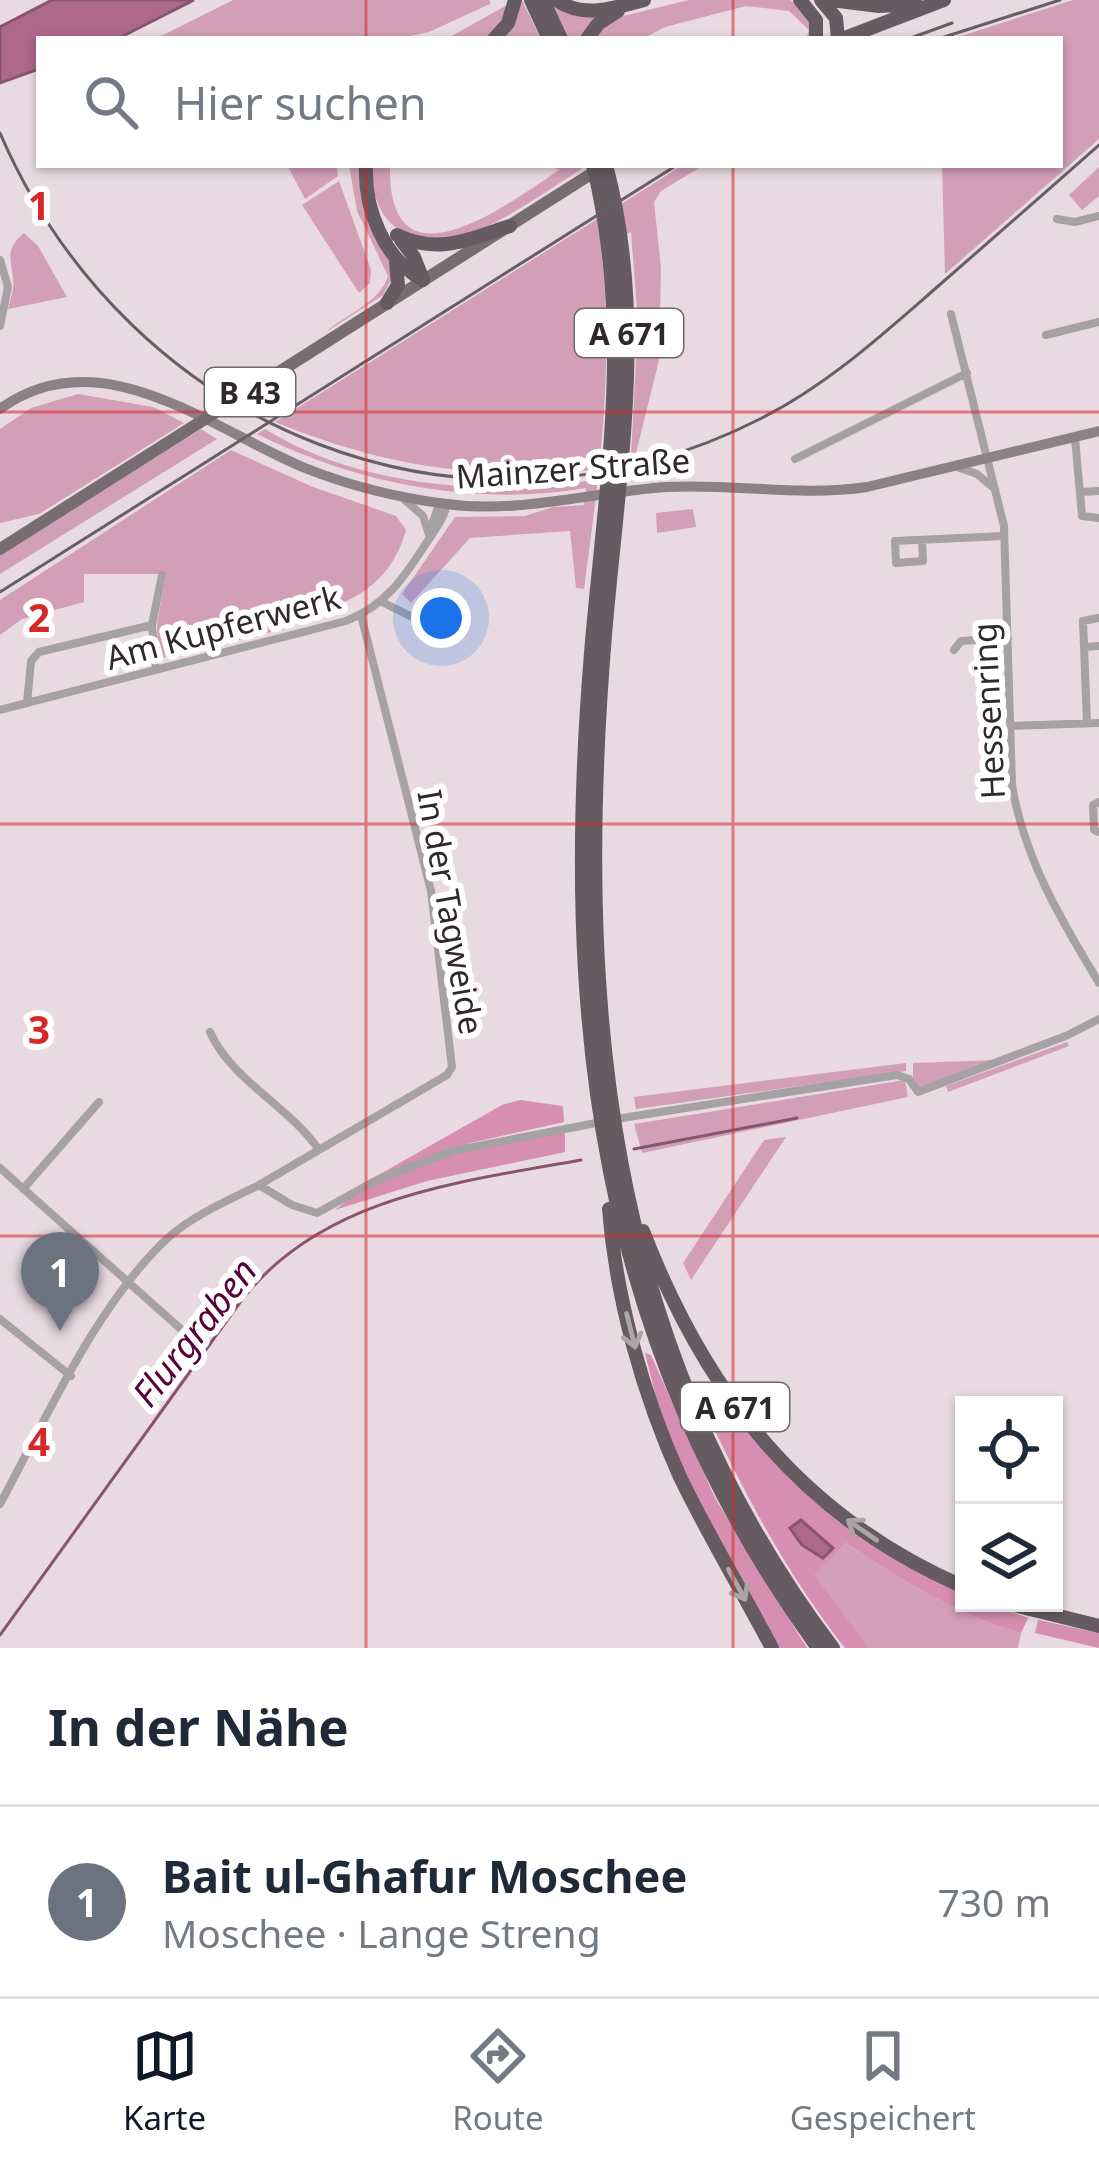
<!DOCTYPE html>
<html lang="de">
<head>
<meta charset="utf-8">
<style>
  body { margin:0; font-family:"Noto Sans",sans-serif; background:#f2f2f3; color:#1f2937 }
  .controls { position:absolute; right:36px; bottom:36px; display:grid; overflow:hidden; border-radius:0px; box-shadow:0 3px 9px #0004 }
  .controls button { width:108px; height:108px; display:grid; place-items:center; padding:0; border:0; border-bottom:3px solid #e0e1e3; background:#fff; color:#1f2937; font:60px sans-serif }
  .you { position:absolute; left:441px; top:618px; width:42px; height:42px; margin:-30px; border:9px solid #fff; border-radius:50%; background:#1a73e8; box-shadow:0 0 0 18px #1a73e833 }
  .badge { display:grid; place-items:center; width:78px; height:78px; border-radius:50%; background:#111827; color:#fff; font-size:39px; font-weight:700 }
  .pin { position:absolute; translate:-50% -99px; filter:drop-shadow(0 3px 6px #0008) }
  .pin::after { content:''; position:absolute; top:63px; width:42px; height:36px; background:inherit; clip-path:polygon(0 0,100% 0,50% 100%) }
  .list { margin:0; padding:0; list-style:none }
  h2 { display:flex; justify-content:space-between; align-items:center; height:156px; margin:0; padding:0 48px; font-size:51px }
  h2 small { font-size:39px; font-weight:400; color:#747a83 }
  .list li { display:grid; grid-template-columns:78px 1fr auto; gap:36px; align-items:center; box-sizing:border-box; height:192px; padding:0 48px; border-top:3px solid #e0e1e3 }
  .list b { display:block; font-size:45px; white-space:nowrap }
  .list p { margin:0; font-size:39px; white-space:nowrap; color:#747a83 }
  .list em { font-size:39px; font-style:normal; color:#747a83 }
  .icon { flex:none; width:66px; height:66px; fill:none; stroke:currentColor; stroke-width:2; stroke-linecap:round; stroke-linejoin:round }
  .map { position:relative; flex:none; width:1099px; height:1648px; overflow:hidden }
  .search { position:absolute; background:#fff; box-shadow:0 3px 9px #0004; left:36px; right:36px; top:36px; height:132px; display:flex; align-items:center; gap:30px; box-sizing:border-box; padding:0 42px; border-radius:0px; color:#747a83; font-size:45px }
  .sheet { height:348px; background:#fff }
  nav { display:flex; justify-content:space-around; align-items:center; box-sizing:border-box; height:168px; border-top:3px solid #e0e1e3; background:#fff; font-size:33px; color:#747a83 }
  nav a { display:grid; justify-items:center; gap:6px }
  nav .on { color:#111827 }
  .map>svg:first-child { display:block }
  .green { fill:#d39fb7 }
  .forest { fill:#d68eb1 }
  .water { fill:#ad688b; stroke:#87556e; stroke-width:3 }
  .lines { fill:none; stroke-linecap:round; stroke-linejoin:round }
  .stream { stroke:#87556e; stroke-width:3 }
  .street { stroke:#a6a1a3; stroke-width:8 }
  .secondary { stroke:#8b8286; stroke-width:10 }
  .primary { stroke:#776d71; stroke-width:12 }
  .highway { stroke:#665b60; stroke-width:14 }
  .rail { stroke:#675f63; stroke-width:3 }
  .oneway { stroke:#aba5a8 }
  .grid { fill:none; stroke:#d62828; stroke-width:3; stroke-opacity:0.55 }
  .labels { text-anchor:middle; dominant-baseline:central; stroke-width:12; stroke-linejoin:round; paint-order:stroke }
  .shield { fill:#fff; stroke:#6d696b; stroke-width:3 }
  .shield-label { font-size:30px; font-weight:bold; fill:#2f292c }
  .street-label { font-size:33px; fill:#2f292c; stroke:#fff }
  .water-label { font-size:36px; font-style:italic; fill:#580039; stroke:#fff }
  .grid-label { font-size:39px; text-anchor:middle; font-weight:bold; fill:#d62828; stroke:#fff; stroke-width:12; stroke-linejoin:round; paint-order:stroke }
</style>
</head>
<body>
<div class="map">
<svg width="1099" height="1648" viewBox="0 0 1099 1648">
  <rect width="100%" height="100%" fill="#e8dae0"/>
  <!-- green -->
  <path class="green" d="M233 0H490V4L429 32 396 39H155Z
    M518 0H522L541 39H499Z
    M689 0H790L810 15 813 39H806L809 30 789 11 746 6 665 27 642 39H592L611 19Z
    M1073 0H1099V139L945 274 942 165H1060V39H952Z
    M549 1 611 12 583 39H566Z
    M509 4V9L486 39H446Z
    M287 165H337L338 176 305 199Z
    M349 165H361L394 274 383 295 326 332C344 315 380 303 388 276L357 211Z
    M371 165H390C387 296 507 205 559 170L549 165 586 166C554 186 471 246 436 242 428 241 417 236 409 234 379 224 372 193 371 165Z
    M683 165H704L661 191 654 202 661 267 659 360 636 453 631 456 638 322 631 232 601 249C615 363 599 476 584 589L576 588 570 531 470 538 411 603 402 594 455 517 525 516 553 507 584 505 586 488C476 507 357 484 257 434L265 429C357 486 483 496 588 481L590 470C473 480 384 466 275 422Z
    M1099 167V196L1082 210 1069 195Z
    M339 181 371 270 370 283 359 293 302 205Z
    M24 233 38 246 67 297 8 309C10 300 15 288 13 278 10 257 6 248 24 233Z
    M78 394 153 407 184 423 39 514 0 523V429L31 408Z
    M201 429 217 439 0 574V555Z
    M231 450 313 487 396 516 406 530C389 591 344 605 289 622V628L158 659 157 624 166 574H84V602L22 619 0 635V600Z
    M693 509 696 527 657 533 656 513Z
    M1067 1042 1069 1046 948 1092 946 1086Z
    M997 1060 920 1088 913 1079V1063Z
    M906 1063V1071L636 1109 634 1097Z
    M905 1080 908 1097 642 1153 634 1124Z
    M786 1137 691 1280 683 1263 764 1140Z
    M846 1543C899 1579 959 1616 1021 1633L1018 1648H869L813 1575Z"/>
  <!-- forest -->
  <path class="forest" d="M520 1100 563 1106 564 1122 470 1143 398 1168 320 1208 502 1105Z
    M565 1132V1152L427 1181 335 1210C398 1158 487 1147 565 1132Z
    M645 1353 651 1355 715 1498 807 1648H777L691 1490 662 1422Z
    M718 1394C789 1486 859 1543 964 1594V1603H986L1028 1618 1021 1633C959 1616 899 1579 846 1543L814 1575 869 1648H845C787 1574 743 1492 704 1407Z
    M1038 1620 1099 1633V1648L1035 1633Z"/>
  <!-- water -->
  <path class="water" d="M52 0H194L117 39H39V69L0 83V27Z
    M801 1520 833 1548 823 1558 802 1545 790 1528Z"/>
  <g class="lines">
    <!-- stream -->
    <path class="stream" d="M634 1149 797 1118
      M0 1635 241 1301C322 1196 460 1182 581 1160"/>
    <!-- street -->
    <path class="street" d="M1057 219 1075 222 1099 216
      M0 260 8 287 0 326
      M951 314 1004 526 1012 785C1024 858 1061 920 1099 983
      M1046 335 1099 322
      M1075 438 1082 516 1099 518
      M795 459 967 373
      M957 467 977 474 995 489
      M1080 492 1099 491
      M405 500 423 516 429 535
      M430 531 437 510 446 505
      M922 540 923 561 896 563 895 541 1004 536
      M382 602 418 620 451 609
      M152 625 162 575
      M1085 647 1099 646
      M954 650 961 641 1008 638
      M27 703 31 661 39 652 152 625 156 670
      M0 710 346 621C388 604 405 576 429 539 437 527 444 518 447 504
      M1087 723 1083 621 1099 618
      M1011 726 1099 723
      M1099 802 1093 805 1094 830 1099 832
      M210 1032C232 1081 289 1106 319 1150
      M616 1119 897 1075 909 1079 918 1092 1068 1035 1099 1019
      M0 1168 201 1347
      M259 1185 447 1075 452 1067 431 891 361 615
      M23 1189 99 1102
      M0 1319 71 1376
      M0 1504C46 1419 98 1301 170 1236 196 1214 229 1200 259 1185L292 1205 317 1213 377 1180 452 1151 601 1122"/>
    <!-- secondary -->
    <path class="secondary" d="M0 409C100 336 211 429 305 468 350 486 399 498 447 504 520 514 593 492 666 487 733 483 799 497 867 487L1099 431"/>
    <!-- primary -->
    <path class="primary" d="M0 549 602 167"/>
    <!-- highway -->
    <path class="highway" d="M531 0 549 39
      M543 0 561 39
      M556 0C584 19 614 8 644 0
      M800 0 816 20V39
      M821 0 836 18 838 39
      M831 0 879 6 916 4
      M494 39 508 23 515 0
      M587 39 598 24 618 11
      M842 39 944 0
      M366 165C364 209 384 259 423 280
      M593 165C634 330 605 486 591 653 561 1019 597 1343 818 1648
      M606 165C648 321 618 477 605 635 575 1001 604 1345 833 1648
      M397 235C438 255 469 239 510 226
      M401 240 414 257 423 280
      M387 303 398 285 396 262
      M609 1209C616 1299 643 1395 680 1477 708 1535 742 1591 772 1648
      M643 1231C706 1394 801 1516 964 1587
      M1006 1603 1099 1626"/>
    <!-- rail -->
    <path class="rail" d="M908 39 952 23
      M938 39 1060 0
      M0 133C129 432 467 569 762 418 827 385 881 336 936 288 990 241 1045 193 1099 145
      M0 592 677 165"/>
  </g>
  <!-- one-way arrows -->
  <defs><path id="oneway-shaft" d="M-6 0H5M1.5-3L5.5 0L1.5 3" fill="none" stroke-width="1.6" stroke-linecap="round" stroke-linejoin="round" transform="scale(3)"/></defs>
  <g class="oneway">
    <use href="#oneway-shaft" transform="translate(631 1331) rotate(76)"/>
    <use href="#oneway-shaft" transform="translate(862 1530) rotate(-145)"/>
    <use href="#oneway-shaft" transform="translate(737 1585) rotate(61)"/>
  </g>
  <!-- grid -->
  <path class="grid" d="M366 0V39M733 0V39M366 165V1648M733 165V1648M0 412H1099M0 824H1099M0 1236H1099"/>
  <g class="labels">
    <!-- shield labels -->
    <g class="shield">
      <rect x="575" y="309" width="108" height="48" rx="9"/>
      <rect x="205" y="368" width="90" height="48" rx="9"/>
      <rect x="681" y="1383" width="108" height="48" rx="9"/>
    </g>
    <g class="shield-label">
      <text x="629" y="333">A 671</text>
      <text x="250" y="392">B 43</text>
      <text x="735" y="1407">A 671</text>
    </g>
    <!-- street labels -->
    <g class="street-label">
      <text transform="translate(573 468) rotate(-4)">Mainzer Straße</text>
      <text transform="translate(223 627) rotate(-15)">Am Kupferwerk</text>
      <text transform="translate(988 711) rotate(-93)">Hessenring</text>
      <text transform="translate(451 912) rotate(80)">In der Tagweide</text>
    </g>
    <!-- water labels -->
    <g class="water-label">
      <text transform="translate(194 1332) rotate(-52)">Flurgraben</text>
    </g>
  </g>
  <g class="grid-label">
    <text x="39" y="220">1</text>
    <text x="39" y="632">2</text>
    <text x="39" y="1044">3</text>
    <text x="39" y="1456">4</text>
  </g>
</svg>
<div class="controls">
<button><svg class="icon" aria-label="locate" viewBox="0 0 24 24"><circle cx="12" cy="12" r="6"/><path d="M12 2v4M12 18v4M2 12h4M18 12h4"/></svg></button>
<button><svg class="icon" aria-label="layers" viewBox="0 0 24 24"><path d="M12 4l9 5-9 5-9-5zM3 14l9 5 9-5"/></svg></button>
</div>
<div class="you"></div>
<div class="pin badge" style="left:60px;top:1331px;background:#6b7280">1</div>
<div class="search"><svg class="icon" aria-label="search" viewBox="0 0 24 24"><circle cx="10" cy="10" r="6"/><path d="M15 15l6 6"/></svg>Hier suchen</div>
</div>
<section class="sheet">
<h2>In der Nähe<small></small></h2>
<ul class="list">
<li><span class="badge" style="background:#6b7280">1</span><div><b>Bait ul-Ghafur Moschee</b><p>Moschee · Lange Streng</p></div><em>730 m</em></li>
</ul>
</section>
<nav>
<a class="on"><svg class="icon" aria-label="map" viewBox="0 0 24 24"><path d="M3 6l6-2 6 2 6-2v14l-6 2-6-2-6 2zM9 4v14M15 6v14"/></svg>Karte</a>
<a><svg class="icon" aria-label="directions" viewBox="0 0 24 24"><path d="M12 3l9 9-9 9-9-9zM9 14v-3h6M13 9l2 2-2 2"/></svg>Route</a>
<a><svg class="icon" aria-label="saved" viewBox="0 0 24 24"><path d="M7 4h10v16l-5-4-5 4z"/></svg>Gespeichert</a>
</nav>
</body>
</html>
